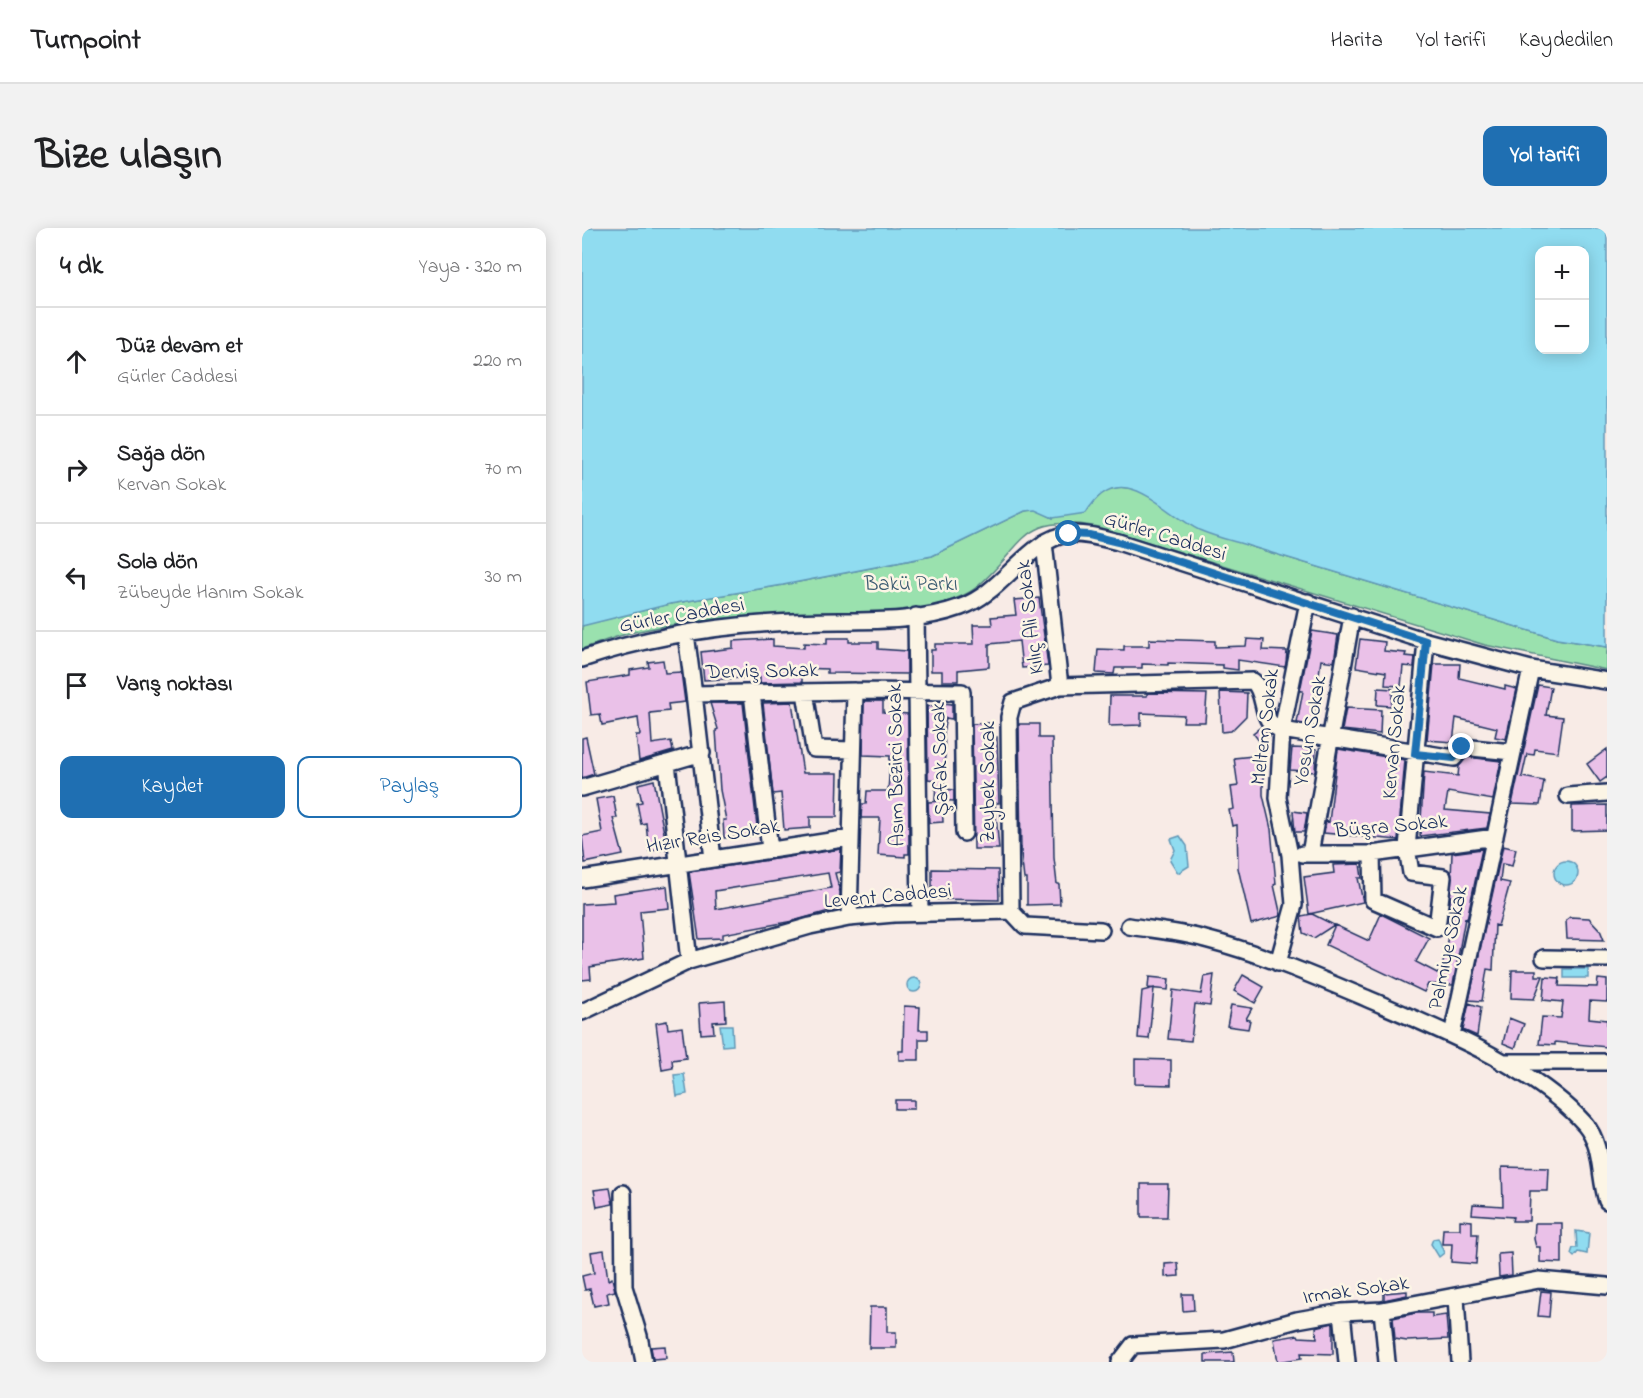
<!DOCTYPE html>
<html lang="tr">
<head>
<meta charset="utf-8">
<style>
  body { margin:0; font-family:"Indie Flower",sans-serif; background:#f2f2f2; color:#202124 }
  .controls { position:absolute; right:18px; top:18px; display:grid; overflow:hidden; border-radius:12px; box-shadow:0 3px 15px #0003 }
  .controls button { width:54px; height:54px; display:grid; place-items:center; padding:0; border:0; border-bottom:2px solid #e0e0e0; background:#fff; color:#202124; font:30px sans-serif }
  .stop { position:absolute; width:18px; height:18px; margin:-14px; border:4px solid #1f6fb2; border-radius:50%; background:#fff }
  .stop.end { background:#1f6fb2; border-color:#fff; box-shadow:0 2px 6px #0008 }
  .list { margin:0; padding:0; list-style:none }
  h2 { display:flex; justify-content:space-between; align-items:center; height:78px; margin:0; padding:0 24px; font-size:26px }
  h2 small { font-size:20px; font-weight:400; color:#757577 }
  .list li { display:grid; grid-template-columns:39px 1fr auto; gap:18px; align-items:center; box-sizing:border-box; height:108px; padding:0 24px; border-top:2px solid #e0e0e0 }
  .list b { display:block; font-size:22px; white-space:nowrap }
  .list p { margin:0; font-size:20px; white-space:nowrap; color:#757577 }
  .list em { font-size:20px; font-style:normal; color:#757577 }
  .actions { display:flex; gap:12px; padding:18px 24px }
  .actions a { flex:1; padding:14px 0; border:2px solid #1f6fb2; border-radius:12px; text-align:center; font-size:21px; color:#1f6fb2 }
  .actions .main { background:#1f6fb2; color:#fff }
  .icon { flex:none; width:33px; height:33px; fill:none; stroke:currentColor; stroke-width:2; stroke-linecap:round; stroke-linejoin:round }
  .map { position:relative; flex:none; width:1025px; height:1134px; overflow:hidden; border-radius:12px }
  header { display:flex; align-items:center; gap:36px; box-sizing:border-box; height:84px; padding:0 30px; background:#fff; border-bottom:2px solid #e0e0e0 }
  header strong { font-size:28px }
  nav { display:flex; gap:33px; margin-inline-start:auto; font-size:21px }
  .intro { display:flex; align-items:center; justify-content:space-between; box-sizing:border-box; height:144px; padding:0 36px }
  h1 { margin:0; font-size:42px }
  .button { padding:15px 27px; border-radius:12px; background:#1f6fb2; color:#fff; font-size:21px; font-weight:700 }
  main { display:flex; gap:36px; padding:0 36px }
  aside { flex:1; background:#fff; border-radius:12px; box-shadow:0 3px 15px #0003 }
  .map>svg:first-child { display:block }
  .green { fill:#9ae1ae; stroke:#5a8886; stroke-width:1.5 }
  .water { fill:#90dcf0; stroke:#6197b6; stroke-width:1.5; fill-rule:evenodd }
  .building { fill:#eac1e8; stroke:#1b2f5e; stroke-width:1.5; fill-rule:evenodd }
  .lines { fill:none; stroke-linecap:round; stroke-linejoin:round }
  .minor-casing { stroke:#1b2f5e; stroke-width:20 }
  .minor { stroke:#fcf5e5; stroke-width:15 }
  .route { stroke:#1f6fb2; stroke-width:8 }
  .labels { text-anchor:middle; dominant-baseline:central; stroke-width:5; stroke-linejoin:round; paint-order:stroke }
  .street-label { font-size:21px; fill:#1b2f5e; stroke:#fcf5e5 }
  .park-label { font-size:21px; fill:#3b5c72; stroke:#fcf5e5 }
</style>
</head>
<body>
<header>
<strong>Turnpoint</strong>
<nav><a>Harita</a><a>Yol tarifi</a><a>Kaydedilen</a></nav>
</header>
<div class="intro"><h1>Bize ulaşın</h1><a class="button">Yol tarifi</a></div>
<main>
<aside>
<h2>4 dk<small>Yaya · 320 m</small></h2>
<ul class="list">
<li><svg class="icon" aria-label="ahead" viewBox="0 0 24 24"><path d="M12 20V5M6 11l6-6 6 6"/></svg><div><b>Düz devam et</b><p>Gürler Caddesi</p></div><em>220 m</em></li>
<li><svg class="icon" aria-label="right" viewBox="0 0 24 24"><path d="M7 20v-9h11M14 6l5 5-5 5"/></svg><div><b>Sağa dön</b><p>Kervan Sokak</p></div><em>70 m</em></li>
<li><svg class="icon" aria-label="left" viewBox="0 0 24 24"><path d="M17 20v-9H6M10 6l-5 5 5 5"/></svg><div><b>Sola dön</b><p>Zübeyde Hanım Sokak</p></div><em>30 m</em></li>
<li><svg class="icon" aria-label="arrive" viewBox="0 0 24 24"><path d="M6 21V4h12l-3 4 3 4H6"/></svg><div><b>Varış noktası</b></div></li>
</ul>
<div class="actions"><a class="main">Kaydet</a><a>Paylaş</a></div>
</aside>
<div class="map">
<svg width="1025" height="1134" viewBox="0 0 1025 1134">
  <rect width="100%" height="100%" fill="#f8ebe6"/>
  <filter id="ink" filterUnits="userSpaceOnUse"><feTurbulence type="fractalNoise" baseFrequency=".0167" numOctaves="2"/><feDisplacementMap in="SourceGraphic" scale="12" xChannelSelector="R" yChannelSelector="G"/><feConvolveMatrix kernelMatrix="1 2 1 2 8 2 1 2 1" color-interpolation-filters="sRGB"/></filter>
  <g filter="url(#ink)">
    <!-- green -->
    <path class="green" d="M538 259 553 261 667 318 975 411 1025 419V442L903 417 516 299C438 285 446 314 396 358 381 371 356 376 337 382 295 395 229 384 183 387 144 389 90 396 52 404 34 408 17 415 0 421V398L5 396 88 376 201 357 350 328 443 283 453 281 471 290 512 272 524 262Z"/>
    <!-- water -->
    <path class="water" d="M0 0H1025V419L975 411 667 318C651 313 633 309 617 302 579 283 538 227 504 285L471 290 453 282 443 283 350 328 201 357 88 376 0 398ZM957 22H1002V122H957Z
      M598 608 605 618 607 638 596 645 588 632 593 622 589 611Z
      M972 645a12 12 0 1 1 24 0a12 12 0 1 1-24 0Z
      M982 741H1006V750H982Z
      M325 757a7 7 0 1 1 14 0a7 7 0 1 1-14 0Z
      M138 797H150L151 817 141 818Z
      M102 846 105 866 95 868 92 847Z
      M994 1003 1007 1005 1005 1026 996 1024 992 1029 989 1026 991 1020H995Z
      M856 1010 862 1025 857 1029 849 1016 851 1011Z"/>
    <!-- building -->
    <path class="building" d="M457 370 466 438 440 440 437 413 407 416V439L376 442V453H360V443H349V422H353V416H392L391 397H410L409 389 434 387 432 372Z
      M730 403 756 407 752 434 739 432 730 497 715 495 721 463H718Z
      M245 410H267V414H296V421L325 423V446L245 445V441L220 440V454L178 455V449L122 452 119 424 151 420V413L191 411V418L222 420V415L245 416Z
      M567 411 633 413V419L664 418 665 411 682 412 681 422 705 423 704 435 703 439 656 432V442L641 440V437L586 435V437L560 436V440H533L532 446 514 445 516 421 542 422V418H567Z
      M778 411 803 414 802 423 824 425 823 428 833 429 832 439 821 438 819 458 803 457 804 444 774 439Z
      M81 432 83 445 99 444 103 474 86 476 87 483 68 485 70 516 89 513 91 523 57 533 54 507H58L56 490 20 497 18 486 9 487 5 454 48 447V442L67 439 66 434Z
      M852 436H878L877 450 923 461V458L935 461 924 511 913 509 915 500 874 490 871 514 845 512Z
      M956 457 969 459 964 487 981 489 976 524 953 521 952 527 945 526 940 549 962 553 958 577 930 576Z
      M796 460 811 461 809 478 795 477Z
      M638 464 665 465 664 488 649 503 640 504Z
      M565 465 625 466 623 494H601L602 487 559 485V497L527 498 528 468H565Z
      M282 473H301V484L326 486 327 626H323V629L296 627 298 590H279L280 576H284L285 563H306L307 549 308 528 281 527Z
      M210 474 221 545H256L255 589H228V600L202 602 199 565 191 566 181 475Z
      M128 475H161L176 607 142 610 141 592H144L138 562 134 502 136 501Z
      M361 475 370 476V491L364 490 362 500 363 528 361 539 363 540 362 561 372 562V573L353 572 354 552 346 551 345 478 361 480Z
      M764 480 799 482 798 506 760 502Z
      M408 495 407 509H415L417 575H413L417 621H392L390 496Z
      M437 496H457V510H470L472 630 475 656H477L478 676 445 677V651H442L439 625Z
      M679 499 688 507 678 514 671 505Z
      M4 509 12 546 0 550V510Z
      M710 520 734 521 733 544 708 542Z
      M756 521 823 532 816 612 742 605 744 593 747 594Z
      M1025 521V549L1018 554 1005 536Z
      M681 527V567L689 601 694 656 692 657 699 688 669 696 656 640 655 597 650 598 647 582 652 581 649 559 656 558 652 530Z
      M885 529 919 533 911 572 866 564 863 582 908 586 905 600 838 608 842 544 876 548 877 538Z
      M72 552 85 621 67 623 64 595 59 596 55 575 60 574 56 556Z
      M31 568 35 590H31L41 627 3 635 0 608 20 604 14 571Z
      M360 573 361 594 347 595 346 574Z
      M1025 577V602L990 603V578Z
      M711 583 725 585 722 604H713Z
      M921 618 934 621 930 638 920 636 918 653 928 655 916 698 913 697 911 742 905 741 900 773 887 772Z
      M259 621 258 644 253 645 258 664V680L211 693 141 706V710L117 711 107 644ZM246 645 249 660 134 681 133 663Z
      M900 621 885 691 883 690 871 757 846 756 842 764 744 717 753 697 787 713 799 686 847 710 834 734 859 747 867 702 870 625Z
      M778 636 780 650H776L781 674 727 686 722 649 752 645 751 637Z
      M350 641 416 642 417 672 350 671Z
      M85 658 87 680 58 683 62 730 8 739 9 751 0 752V676L32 674 31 666Z
      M730 686 752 697 732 710 721 705 719 688Z
      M988 689 1007 690 1018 702 1022 712 985 711 984 692Z
      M930 742H954V748H961L952 771 929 770Z
      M632 747 628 778 613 776 609 813 586 811 591 762 619 766 622 749Z
      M661 747 682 759 673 775 652 763Z
      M567 749 587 751 586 762 566 760Z
      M963 749 978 750 977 758 1015 759 1016 751 1025 752V774L1008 773 1007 790 1025 792V819L973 814V817L957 816 960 789 979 790 981 774 961 772Z
      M572 760 567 811 556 810 560 763Z
      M143 773 144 793 131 794 132 805 119 806 117 775Z
      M887 775 899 779 895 808 881 802Z
      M649 777 670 780 664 791 668 792 666 801 645 798Z
      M322 778 338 779 337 802H346V811H337V832H317V823H321Z
      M927 790 942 796 933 820 921 815Z
      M85 793 86 801 100 799 104 830 90 832 91 840 80 842 74 795Z
      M553 831 589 832V857L553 856Z
      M313 872H332V881H313Z
      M920 939 967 940 966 963H948L947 993H930L931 989 890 986 891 976 921 978Z
      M559 956H586L585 989H559Z
      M28 960 31 976 15 979 12 962Z
      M878 992 890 993V1006H896L894 1036 869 1034 870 1016H860L861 1001H878Z
      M953 995H980V1035L958 1034V1019H954L952 1011Z
      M22 1022 26 1052 30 1050 33 1063 25 1065 27 1075 12 1078 8 1061 3 1062 0 1048 12 1045 9 1024Z
      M929 1025 930 1047 917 1049 916 1026Z
      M596 1035 597 1048 583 1049V1036Z
      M825 1063V1067L802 1072V1065Z
      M959 1063 969 1064 967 1089 956 1088Z
      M600 1066H611L612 1082 601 1083Z
      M288 1079H305V1104H314V1120H287Z
      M834 1085H850V1089L864 1087 866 1111 825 1113 813 1111 811 1090Z
      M751 1095V1126L719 1125 720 1130 696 1134 692 1111 716 1107 717 1109 735 1110 734 1099Z
      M83 1118 84 1130 71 1131 69 1119Z
      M651 1124 652 1134H623V1126Z"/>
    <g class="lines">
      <defs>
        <path id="minor" d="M462 315 478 458
          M334 388 338 685
          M104 406 112 466 273 463 380 464 382 605
          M0 431C67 408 141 397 211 394 266 391 327 398 379 379 421 365 447 310 487 306 504 305 520 310 536 314L844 413 949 441 1025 453
          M223 464 232 521 271 522
          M170 465 188 622
          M112 466 131 631
          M85 535 107 733
          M0 560 120 525
          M986 568 1025 565
          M720 626H790L913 609
          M728 626 770 388
          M790 626 791 672 855 700 861 649 829 645 825 620 844 413
          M0 651 268 610
          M429 683 427 489 431 474 478 458 671 453C686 467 676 495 700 502L872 530 880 519 930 524
          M267 690 273 463
          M547 698C572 702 598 704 623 711 678 725 732 748 784 770 856 801 950 837 1003 896 1021 917 1017 949 1025 973
          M962 730 1025 731
          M696 735 712 677 708 627 696 570 700 502 726 374
          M0 784 107 733 228 698 267 690 312 686 429 683 443 698 519 702
          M870 807 949 441
          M920 834H1025
          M41 965 42 1059 57 1108 62 1134
          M874 1069 878 1134
          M800 1082 805 1134
          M760 1084 765 1134
          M538 1134 551 1117 642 1112 715 1092 760 1084 800 1082 957 1052 1025 1058"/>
      </defs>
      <!-- minor casing -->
      <use href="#minor" class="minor-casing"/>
      <!-- minor -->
      <use href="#minor" class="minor"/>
    </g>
  </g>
  <g class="lines" filter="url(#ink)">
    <!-- route -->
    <path class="route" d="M487 306 507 307 536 314 844 413 833 526 872 530 880 519"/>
  </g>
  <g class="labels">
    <!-- street labels -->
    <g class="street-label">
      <text transform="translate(583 309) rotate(17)">Gürler Caddesi</text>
      <text transform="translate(100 388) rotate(-10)">Gürler Caddesi</text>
      <text transform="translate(449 389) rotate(-97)">Kılıç Ali Sokak</text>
      <text transform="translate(180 444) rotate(-1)">Derviş Sokak</text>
      <text transform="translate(684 499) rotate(-83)">Meltem Sokak</text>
      <text transform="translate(729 503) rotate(-80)">Yosun Sokak</text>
      <text transform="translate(813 514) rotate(-85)">Kervan Sokak</text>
      <text transform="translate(359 531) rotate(-92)">Şafak Sokak</text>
      <text transform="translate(315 537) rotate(-91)">Asım Bezirci Sokak</text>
      <text transform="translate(407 554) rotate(-90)">Zeybek Sokak</text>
      <text transform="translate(809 599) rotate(-5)">Büşra Sokak</text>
      <text transform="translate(131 609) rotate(-9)">Hızır Reis Sokak</text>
      <text transform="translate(306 669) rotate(-5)">Levent Caddesi</text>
      <text transform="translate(867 720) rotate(-78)">Palmiye Sokak</text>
      <text transform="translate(774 1063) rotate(-8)">Irmak Sokak</text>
    </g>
    <!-- park labels -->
    <g class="park-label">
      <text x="329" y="357">Bakü Parkı</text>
    </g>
  </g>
</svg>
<div class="controls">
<button>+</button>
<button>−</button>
</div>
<div class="stop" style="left:487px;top:306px"></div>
<div class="stop end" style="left:880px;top:519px"></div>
</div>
</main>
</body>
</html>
